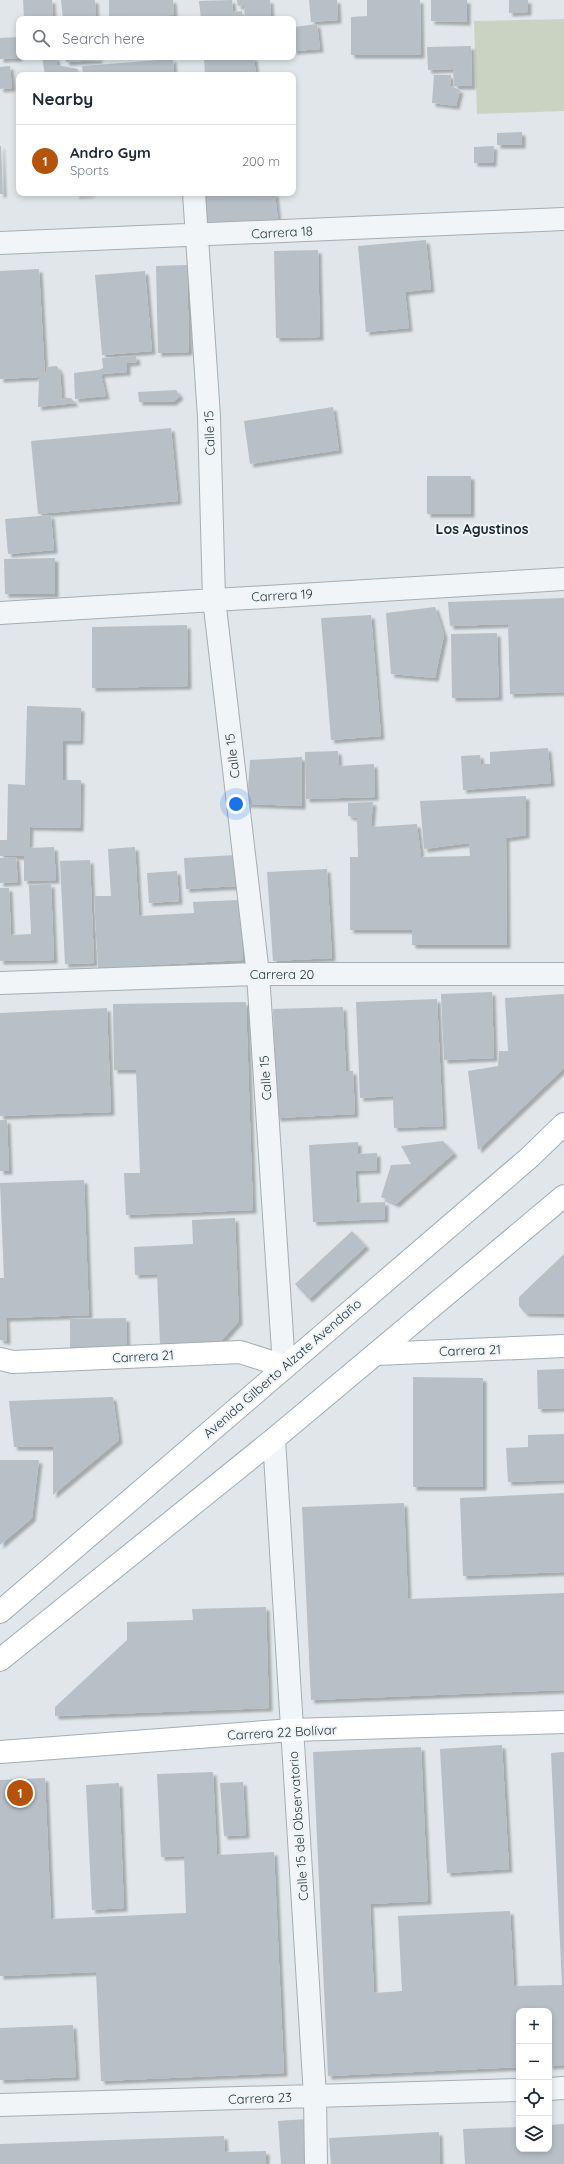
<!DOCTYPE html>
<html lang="en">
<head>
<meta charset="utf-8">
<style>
  body { margin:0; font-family:Quicksand,sans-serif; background:#f6f6f7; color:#1f2937 }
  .controls { position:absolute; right:12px; bottom:12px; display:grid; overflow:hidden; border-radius:8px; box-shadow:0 2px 6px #0003 }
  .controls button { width:36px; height:36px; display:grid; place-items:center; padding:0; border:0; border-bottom:1px solid #e0e1e3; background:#fff; color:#1f2937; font:20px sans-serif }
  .you { position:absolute; left:236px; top:804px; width:14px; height:14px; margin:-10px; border:3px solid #fff; border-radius:50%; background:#1a73e8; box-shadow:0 0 0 6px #1a73e833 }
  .badge { display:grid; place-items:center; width:26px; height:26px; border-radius:50%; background:#b45309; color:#fff; font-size:13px; font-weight:700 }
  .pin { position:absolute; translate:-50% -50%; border:2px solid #fff; box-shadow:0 1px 4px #0006 }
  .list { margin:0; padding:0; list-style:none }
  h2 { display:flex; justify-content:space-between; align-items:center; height:52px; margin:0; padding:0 16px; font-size:17px }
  h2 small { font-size:13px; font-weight:400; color:#747a83 }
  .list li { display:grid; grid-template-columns:26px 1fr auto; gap:12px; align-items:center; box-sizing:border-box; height:72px; padding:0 16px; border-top:1px solid #e0e1e3 }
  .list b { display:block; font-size:15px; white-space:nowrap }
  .list p { margin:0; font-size:13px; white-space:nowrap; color:#747a83 }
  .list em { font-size:13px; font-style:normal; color:#747a83 }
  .icon { flex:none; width:22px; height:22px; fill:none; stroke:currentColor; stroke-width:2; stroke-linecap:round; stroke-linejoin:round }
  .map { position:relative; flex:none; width:564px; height:2164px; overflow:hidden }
  .search { position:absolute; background:#fff; box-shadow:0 2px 6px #0003; left:16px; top:16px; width:280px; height:44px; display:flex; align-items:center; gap:10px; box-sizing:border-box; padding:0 14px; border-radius:8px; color:#747a83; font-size:15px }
  .panel { position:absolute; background:#fff; box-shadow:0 2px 6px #0003; left:16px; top:72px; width:280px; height:124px; border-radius:8px }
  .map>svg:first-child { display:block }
  .green { fill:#cad3c1 }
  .building { fill:#b7c0c6; filter:url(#shadow) }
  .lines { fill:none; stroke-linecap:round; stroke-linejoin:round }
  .minor-casing { stroke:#a5aeb3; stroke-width:24 }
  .tertiary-casing { stroke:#a5aeb3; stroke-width:24 }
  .secondary-casing { stroke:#a5aeb3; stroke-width:24 }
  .primary-casing { stroke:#9fadb5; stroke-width:24 }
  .minor { stroke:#f2f5f7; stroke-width:22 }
  .tertiary { stroke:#f2f5f7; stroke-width:22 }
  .secondary { stroke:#fff; stroke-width:22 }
  .primary { stroke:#fff; stroke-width:22 }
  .labels { text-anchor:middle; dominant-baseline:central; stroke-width:4; stroke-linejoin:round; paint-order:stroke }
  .street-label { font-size:13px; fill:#283740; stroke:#eff4f6 }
  .neighbourhood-label { font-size:14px; font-weight:bold; fill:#1b2831; stroke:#eff4f6 }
</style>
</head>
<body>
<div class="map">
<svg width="564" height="2164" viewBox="0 0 564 2164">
  <defs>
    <filter id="shadow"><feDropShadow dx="3.5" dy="3.5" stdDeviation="1" flood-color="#0004"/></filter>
  </defs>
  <rect width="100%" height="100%" fill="#e0e6e9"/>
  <!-- green -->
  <path class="green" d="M564 19V111L477 114 474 21Z"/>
  <!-- building -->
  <path class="building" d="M23 0H52L53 19H24Z
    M61 0H95L96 19H63Z
    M109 0H173L174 15 109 16Z
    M232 0 233 12 242 11V19H201L199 1Z
    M237 0H270L271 17 245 19 244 5 238 6Z
    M309 0H337L338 20 311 22Z
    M367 0H420L421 55H351V17L367 16Z
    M431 0H467V22L431 21Z
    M509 0H528V12L509 13Z
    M317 24 320 49 293 51V27Z
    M19 37V58L0 59V38Z
    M471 46 472 86H454L453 69 428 70 427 47Z
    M42 57H56L57 65 78 69 79 75H45Z
    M65 57H99V60L66 62Z
    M204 57H254L256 75H205Z
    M173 59 174 75H83L82 66Z
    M10 66 12 88 0 89V67Z
    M434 75H451L450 86 460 90 456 106 432 103Z
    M522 132V145H497V133Z
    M0 146H1L3 194H0Z
    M494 146 493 163H474V147Z
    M76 193H91V194L76 195Z
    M198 193H275L278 220 202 229Z
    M426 240 431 289 405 292 409 328 366 332 358 246Z
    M318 250 320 337 276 338 274 251Z
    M187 265 189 352 158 353 156 266Z
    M39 269 45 377 47 367 57 366 60 372 62 398H71L75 403 38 407 39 377 0 379V271Z
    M145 271 152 351 102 355 95 275Z
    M136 356 137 362 127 363V372L101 374 106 396 75 399 74 373 99 370 103 368 102 358Z
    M176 390 180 396 173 402H139L138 392Z
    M333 407 339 450 250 464 244 421Z
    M171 428 178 501 38 514 31 441Z
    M427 476H471V514H427Z
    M51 515 54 550 8 554 5 519Z
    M55 558V594H5L4 559Z
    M564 598V692L510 694 508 624 450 626 448 602Z
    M435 607 444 635 435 678 391 674 386 613Z
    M371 615 381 736 331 740 321 618Z
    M187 625 188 686 92 688V627Z
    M497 633 499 697 452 698 451 634Z
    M27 706 81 708 80 741H63V780H81L80 828 30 827 29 848 54 847 56 880 24 881V856H0V840H7L8 784 25 785Z
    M548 748 551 783 463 790 461 756 480 755 481 764H490V752Z
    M338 751 339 766 374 764 375 797 306 799 305 752Z
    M302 757V806L247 804 250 760Z
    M526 796V835L506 838 507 945H412V930H350V857H358L357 818 348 816V803L373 802 371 827 417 824 421 857 470 856 469 843 424 849 420 801Z
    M135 847 139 916 194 913 193 902 239 900 243 960 98 968 94 896H111L108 849Z
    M235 855 237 886 186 889 184 858Z
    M16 857 18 882 0 883V858Z
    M90 860 94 963 65 964 60 861Z
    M327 869 332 958 273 961 267 872Z
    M177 871 179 901 149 903 147 873Z
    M51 884 54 960 0 961V888H9L11 935 31 934 29 885Z
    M492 992 494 1058 444 1060 441 994Z
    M564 994V1068L478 1150 468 1071 498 1066 499 1051H508L505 998Z
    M437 999 443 1126 394 1128 393 1096 360 1098 356 1002Z
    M246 1002 253 1210 126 1215 124 1173H140L136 1070H114L113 1004Z
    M343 1007 346 1071H353L355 1114 277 1118 273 1009Z
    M107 1008 111 1112 0 1116V1013Z
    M0 1120H7L9 1171H0Z
    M443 1141 454 1153 396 1204 381 1197 391 1165 411 1164 401 1146Z
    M358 1142V1154L377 1153V1170L355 1171 357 1203 385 1202V1219L313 1222 309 1145Z
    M84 1180 89 1315 6 1318 7 1341 0 1340V1278H4L0 1183Z
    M235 1218 239 1321 221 1341 160 1345 157 1274 135 1275 134 1247 193 1244 192 1220Z
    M352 1231 366 1246 309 1299 295 1284Z
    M564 1254V1314L525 1313 519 1306V1297Z
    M126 1318 127 1357H70V1319Z
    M564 1369V1408L538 1409 537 1370Z
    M413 1377 483 1378V1487H413Z
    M113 1397 119 1440 53 1495V1447H14L9 1401Z
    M564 1434V1480L508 1482 506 1448 528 1447V1435Z
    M0 1460H39L32 1518 0 1545Z
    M564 1493V1572L463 1576 460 1498Z
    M404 1503 408 1599 564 1593V1690L311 1700 302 1507Z
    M266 1607 269 1708 55 1716V1707L127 1640V1622L193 1620 192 1609Z
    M502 1745 509 1869 447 1873 440 1749Z
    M421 1747 428 1901 370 1904 374 1993 402 1991 398 1916 510 1911 514 1986 562 1985 551 1753 564 1752V2065L549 2066V2011H519V2067L328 2076 313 1752Z
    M213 1772 217 1855 274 1852 284 2073 101 2081 96 1972 0 1976V1780L45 1778 51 1919 186 1913 184 1856 161 1857 157 1774Z
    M243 1782 246 1835 224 1836 220 1783Z
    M119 1783 124 1908 92 1910 86 1785Z
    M73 2025 76 2077 0 2080V2028Z
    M306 2119 309 2164H281L278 2121Z
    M564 2124V2164H465L463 2129 519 2127V2149H549V2125Z
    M439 2132 440 2164H331L329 2138Z
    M224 2136 225 2152 266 2151V2164H0V2144Z"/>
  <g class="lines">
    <defs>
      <path id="minor" d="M194 193 209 417 214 599 258 974 284 1366
        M0 243 564 219
        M0 613 564 579
        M0 983 258 974H564"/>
      <path id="tertiary" d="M274 1439 315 2096 316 2164
        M549 2089 564 2088
        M0 2105 519 2090"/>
      <path id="secondary" d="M376 1354 564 1346
        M0 1359 13 1362 240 1352 284 1366
        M0 1752 292 1730 564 1722"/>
      <path id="primary" d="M0 1612 530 1157 564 1124
        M0 1660 274 1439 564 1196"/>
    </defs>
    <!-- minor casing -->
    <use href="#minor" class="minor-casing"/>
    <!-- tertiary casing -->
    <use href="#tertiary" class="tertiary-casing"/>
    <!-- secondary casing -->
    <use href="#secondary" class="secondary-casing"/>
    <!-- primary casing -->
    <use href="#primary" class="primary-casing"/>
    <!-- minor -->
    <use href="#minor" class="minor"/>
    <!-- tertiary -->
    <use href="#tertiary" class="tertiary"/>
    <!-- secondary -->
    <use href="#secondary" class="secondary"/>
    <!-- primary -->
    <use href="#primary" class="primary"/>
  </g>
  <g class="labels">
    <!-- street labels -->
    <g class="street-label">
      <text transform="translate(282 232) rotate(-3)">Carrera 18</text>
      <text transform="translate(209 433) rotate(-92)">Calle 15</text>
      <text transform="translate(282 595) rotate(-3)">Carrera 19</text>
      <text transform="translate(232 756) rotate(-97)">Calle 15</text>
      <text x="282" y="974">Carrera 20</text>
      <text transform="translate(265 1078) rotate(-94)">Calle 15</text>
      <text transform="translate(470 1350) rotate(-2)">Carrera 21</text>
      <text transform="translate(143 1356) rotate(-3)">Carrera 21</text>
      <text transform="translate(282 1368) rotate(-41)">Avenida Gilberto Alzate Avendaño</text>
      <text transform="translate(282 1732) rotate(-3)">Carrera 22 Bolívar</text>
      <text transform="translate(298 1826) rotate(-94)">Calle 15 del Observatorio</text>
      <text transform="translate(260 2098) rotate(-2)">Carrera 23</text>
    </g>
    <!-- neighbourhood labels -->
    <g class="neighbourhood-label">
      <text x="482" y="529">Los Agustinos</text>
    </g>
  </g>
</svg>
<div class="controls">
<button>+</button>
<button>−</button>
<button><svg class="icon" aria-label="locate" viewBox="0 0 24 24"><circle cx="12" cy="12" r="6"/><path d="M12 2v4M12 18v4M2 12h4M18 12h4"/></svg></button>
<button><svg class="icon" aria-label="layers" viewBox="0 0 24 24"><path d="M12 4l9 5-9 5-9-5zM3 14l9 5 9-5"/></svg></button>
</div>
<div class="you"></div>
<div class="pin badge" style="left:20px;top:1793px">1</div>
<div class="search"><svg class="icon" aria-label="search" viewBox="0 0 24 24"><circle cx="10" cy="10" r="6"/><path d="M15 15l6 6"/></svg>Search here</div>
<section class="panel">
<h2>Nearby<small></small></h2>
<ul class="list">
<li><span class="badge">1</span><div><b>Andro Gym</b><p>Sports</p></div><em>200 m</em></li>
</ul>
</section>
</div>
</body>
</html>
